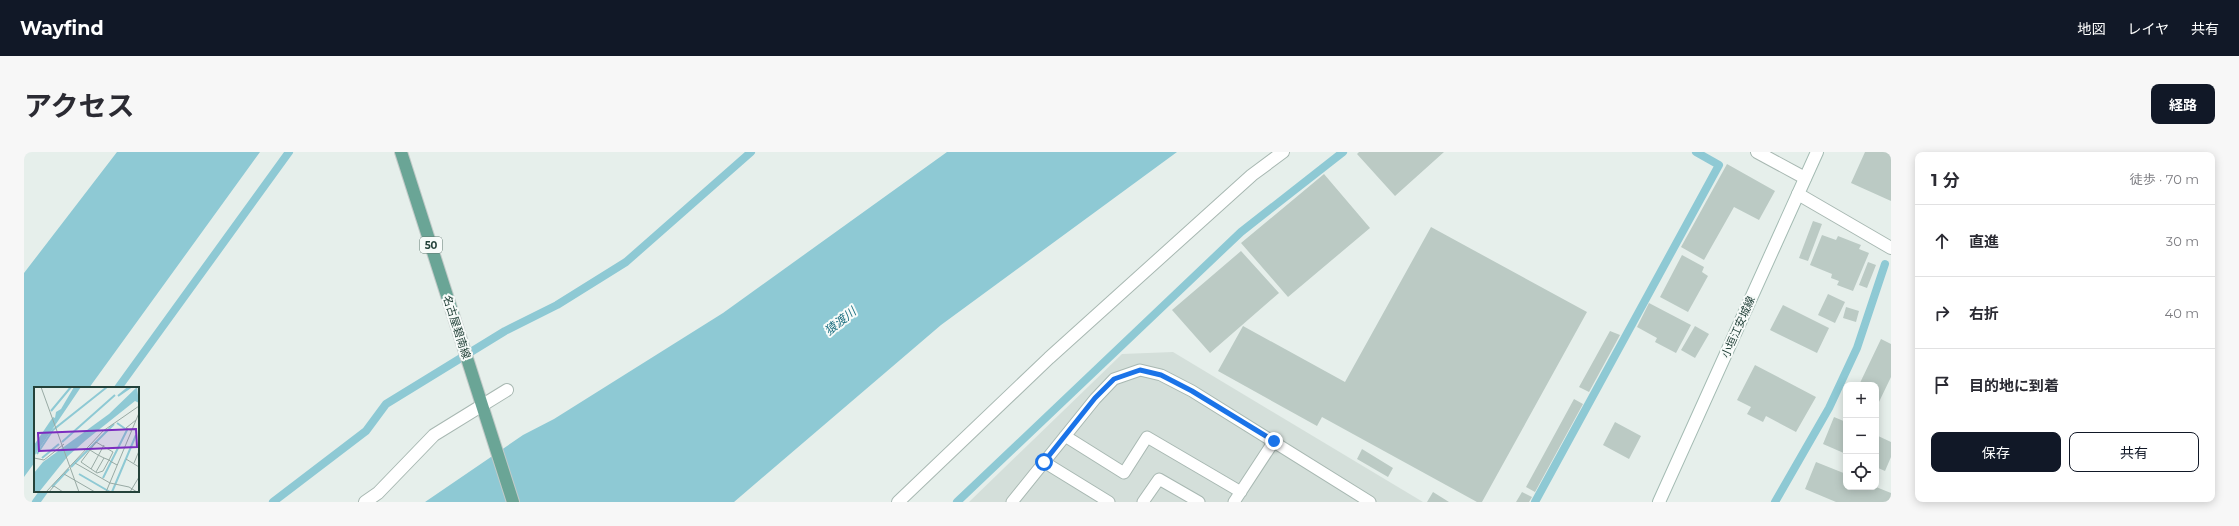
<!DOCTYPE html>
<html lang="ja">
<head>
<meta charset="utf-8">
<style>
  body { margin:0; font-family:Montserrat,"Noto Sans JP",sans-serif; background:#f7f7f7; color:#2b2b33 }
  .controls { position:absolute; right:12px; bottom:12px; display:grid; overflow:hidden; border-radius:8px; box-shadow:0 2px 10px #0003 }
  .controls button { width:36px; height:36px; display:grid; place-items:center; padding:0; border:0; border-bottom:1px solid #e1e1e2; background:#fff; color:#2b2b33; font:20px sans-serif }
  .stop { position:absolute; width:12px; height:12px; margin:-9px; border:3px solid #1a73e8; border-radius:50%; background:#fff }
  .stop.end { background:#1a73e8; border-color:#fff; box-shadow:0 1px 4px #0008 }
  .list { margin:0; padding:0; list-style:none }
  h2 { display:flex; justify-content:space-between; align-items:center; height:52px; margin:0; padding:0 16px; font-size:17px }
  h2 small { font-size:13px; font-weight:400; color:#7c7c81 }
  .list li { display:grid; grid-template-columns:26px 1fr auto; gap:12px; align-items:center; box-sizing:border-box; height:72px; padding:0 16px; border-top:1px solid #e1e1e2 }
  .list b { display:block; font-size:15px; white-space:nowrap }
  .list em { font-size:13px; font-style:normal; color:#7c7c81 }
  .actions { display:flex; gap:8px; padding:12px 16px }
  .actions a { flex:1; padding:9px 0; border:1px solid #111827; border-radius:8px; text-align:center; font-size:14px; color:#111827 }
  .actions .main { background:#111827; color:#fff }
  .icon { flex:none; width:22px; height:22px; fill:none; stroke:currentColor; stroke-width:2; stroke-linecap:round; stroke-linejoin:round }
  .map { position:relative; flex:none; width:1867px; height:350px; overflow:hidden; border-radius:8px }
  header { display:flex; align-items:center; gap:24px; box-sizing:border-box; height:56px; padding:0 20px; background:#111827; color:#fff }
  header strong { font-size:19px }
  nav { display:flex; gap:22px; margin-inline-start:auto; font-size:14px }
  .intro { display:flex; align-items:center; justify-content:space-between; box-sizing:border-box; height:96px; padding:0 24px }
  h1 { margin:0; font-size:28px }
  .button { padding:10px 18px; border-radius:8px; background:#111827; color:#fff; font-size:14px; font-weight:700 }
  main { display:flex; gap:24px; padding:0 24px }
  aside { flex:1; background:#fff; border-radius:8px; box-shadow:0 2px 10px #0003 }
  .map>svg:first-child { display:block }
  .built { fill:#d4dfda }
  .water { fill:#8ec9d4 }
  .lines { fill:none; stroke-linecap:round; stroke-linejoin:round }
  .stream { stroke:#8ec9d4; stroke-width:8 }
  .building { fill:#bbcac4 }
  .lane-casing { stroke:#a8b8b2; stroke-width:13 }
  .street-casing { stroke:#a8b8b2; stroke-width:14 }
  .secondary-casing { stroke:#a4bbb3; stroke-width:14 }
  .primary-casing { stroke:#c2cac8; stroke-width:14 }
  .lane { stroke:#fff; stroke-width:11 }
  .street { stroke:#fff; stroke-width:12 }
  .secondary { stroke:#fff; stroke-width:12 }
  .primary { stroke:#6aa596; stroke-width:12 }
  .route { stroke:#1a73e8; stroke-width:5 }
  .labels { text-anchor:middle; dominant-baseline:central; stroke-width:4; stroke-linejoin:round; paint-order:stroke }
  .shield { fill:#f7fbf9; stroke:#637a73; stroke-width:1 }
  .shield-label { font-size:10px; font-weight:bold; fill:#24423a }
  .street-label { font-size:11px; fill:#24423a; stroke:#f7fbf9 }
  .water-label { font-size:12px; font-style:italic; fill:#1c6f80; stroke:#f7fbf9 }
  .inset-river { fill:none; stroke:#8ec9d4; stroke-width:2 }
  .inset-road { fill:none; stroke:#98aaa4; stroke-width:1 }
  .view { fill:#7b2cbf; fill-opacity:0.15; stroke:#7b2cbf; stroke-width:2 }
  .inset-edge { fill:none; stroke:#24423a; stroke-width:2 }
</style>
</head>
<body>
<header>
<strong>Wayfind</strong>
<nav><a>地図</a><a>レイヤ</a><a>共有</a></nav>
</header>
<div class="intro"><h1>アクセス</h1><a class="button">経路</a></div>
<main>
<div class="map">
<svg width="1867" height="350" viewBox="0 0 1867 350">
  <rect width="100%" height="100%" fill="#e6efeb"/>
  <!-- built -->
  <path class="built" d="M1149 200 1399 350H945L1098 202Z"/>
  <!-- water -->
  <path class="water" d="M93 0H236L65 236H11V310L0 325V121Z
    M923 0H1153L917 173 710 350H401L499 283 530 267 699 161Z"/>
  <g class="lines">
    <!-- stream -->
    <path class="stream" d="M94 236 265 0
      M12 350 20 339
      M249 350 342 279 362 252 481 179 533 153 602 110 727 0
      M933 350 1217 80 1319 0
      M1511 350 1695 13 1672 0
      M1751 350 1805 256 1833 196 1861 112"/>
  </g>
  <!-- building -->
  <path class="building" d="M1335 0H1420L1371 44 1333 2Z
    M1841 0H1867V49L1827 31Z
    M1703 12 1751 39 1735 68 1710 55 1680 108 1657 95Z
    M1300 22 1346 76 1264 145 1217 91Z
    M1789 69 1798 72 1784 109 1775 106Z
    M1407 75 1563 160 1458 350H1453L1298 265 1293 274 1194 219 1219 174 1321 230Z
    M1798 83 1812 88 1814 84 1837 93 1835 97 1845 101 1829 139 1813 133 1815 129 1807 126 1808 122 1786 113Z
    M1217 99 1255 141 1186 201 1148 158Z
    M1658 103 1680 115 1678 120 1684 124 1664 160 1636 145Z
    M1844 110 1852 113 1843 136 1835 133Z
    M1804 142 1821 150 1811 171 1794 163Z
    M1625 151 1667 173 1652 201 1631 190 1633 186 1613 175Z
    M1759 153 1805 176 1793 201 1746 178Z
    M1822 155 1835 159 1832 170 1819 166Z
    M1671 174 1685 182 1671 206 1657 198Z
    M1586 179 1596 183 1565 240 1555 235Z
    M1857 187 1867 192V225L1854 252 1852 251V233H1835Z
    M1731 213 1792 245 1772 280 1742 264 1739 270 1723 262 1727 255 1713 248Z
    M1550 247 1559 252 1511 340 1502 335Z
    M1810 265 1822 270V302L1799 292Z
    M1591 270 1617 284 1605 307 1579 293Z
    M1852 283 1867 290V305L1861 319 1852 315Z
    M1338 297 1369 316 1364 325 1333 307Z
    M1792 310 1822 322V335H1852L1867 341V350H1812L1781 337Z
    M1409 340 1425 350H1403Z
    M1498 340 1508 345 1505 350H1492Z"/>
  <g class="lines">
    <defs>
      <path id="lane" d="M1041 284 1100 321 1123 285 1217 340
        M1020 310 1085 350
        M988 350 1071 247 1090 227 1116 218 1137 223 1168 239 1346 350
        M1119 350 1135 327 1175 350
        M1210 350 1250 289"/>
      <path id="street" d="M1733 0 1781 26
        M1774 42 1867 96
        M341 350 354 341 410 283 483 238
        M874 350 1025 206 1228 23 1259 0"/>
      <path id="secondary" d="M1635 350 1793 0"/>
      <path id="primary" d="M377 0 489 350"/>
    </defs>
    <!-- lane casing -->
    <use href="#lane" class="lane-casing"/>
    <!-- street casing -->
    <use href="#street" class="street-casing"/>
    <!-- secondary casing -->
    <use href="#secondary" class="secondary-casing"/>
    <!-- primary casing -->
    <use href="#primary" class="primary-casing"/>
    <!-- lane -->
    <use href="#lane" class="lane"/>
    <!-- street -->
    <use href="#street" class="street"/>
    <!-- secondary -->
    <use href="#secondary" class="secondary"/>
    <!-- primary -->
    <use href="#primary" class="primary"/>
  </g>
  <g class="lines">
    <!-- route -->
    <path class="route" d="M1020 310 1071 246 1090 227 1116 218 1137 223 1168 239 1250 289"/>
  </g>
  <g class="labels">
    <!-- shield labels -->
    <rect class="shield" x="396" y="85" width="22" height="16" rx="3"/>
    <g class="shield-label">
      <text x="407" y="93">50</text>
    </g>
    <!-- street labels -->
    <g class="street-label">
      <text transform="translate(433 175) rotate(72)">名古屋碧南線</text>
      <text transform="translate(1714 175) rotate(-66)">小垣江安城線</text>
    </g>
    <!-- water labels -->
    <g class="water-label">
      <text transform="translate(816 169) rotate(-39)">猿渡川</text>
    </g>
  </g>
  <!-- overview -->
  <g transform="translate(10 235)">
    <rect width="105" height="105" fill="#e6efeb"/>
    <path d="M40 0H47L1 68 0 58 19 30 21 31 22 25 27 22ZM103 0 105 16 101 14 52 53 34 69 5 105H0V86L9 75 75 27Z" fill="#8ec9d4"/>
    <path class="inset-river" d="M84 9 97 0M84 9 95 0M17 24 37 0M28 55 81 8M3 67 19 43 73 0M8 71 25 57M37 80 80 37M45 87 76 105M69 91 93 43 83 36M18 100 35 82M78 105 102 48"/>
    <path class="inset-road" d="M7 0 45 105M98 44 92 41 102 33M56 63 47 75 63 86 69 84 75 73 79 65 62 55 56 63 64 68 70 71 75 73 76 74 83 78M0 71 10 73 30 57M92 72 105 80M41 76 76 96 95 100 103 105M100 76 105 64M57 82 70 58M62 85 70 71M30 87 61 105M12 105 69 44 105 19M15 105 20 99 29 105M72 105 105 26M96 105 105 90"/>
    <path class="view" d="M102 42 103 60 5 64 4 46Z"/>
    <rect width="105" height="105" class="inset-edge"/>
  </g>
</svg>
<div class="controls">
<button>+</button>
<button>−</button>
<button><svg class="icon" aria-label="locate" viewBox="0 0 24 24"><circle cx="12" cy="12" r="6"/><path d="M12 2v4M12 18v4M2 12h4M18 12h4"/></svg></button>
</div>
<div class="stop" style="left:1020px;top:310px"></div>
<div class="stop end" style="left:1250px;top:289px"></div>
</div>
<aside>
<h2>1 分<small>徒歩 · 70 m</small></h2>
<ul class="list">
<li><svg class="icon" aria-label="ahead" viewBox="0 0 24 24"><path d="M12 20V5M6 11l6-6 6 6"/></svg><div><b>直進</b></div><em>30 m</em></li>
<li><svg class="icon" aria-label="right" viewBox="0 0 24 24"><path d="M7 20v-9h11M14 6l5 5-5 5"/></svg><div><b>右折</b></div><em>40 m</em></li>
<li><svg class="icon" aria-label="arrive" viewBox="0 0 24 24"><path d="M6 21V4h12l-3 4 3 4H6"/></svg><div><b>目的地に到着</b></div></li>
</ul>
<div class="actions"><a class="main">保存</a><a>共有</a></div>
</aside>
</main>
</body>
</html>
